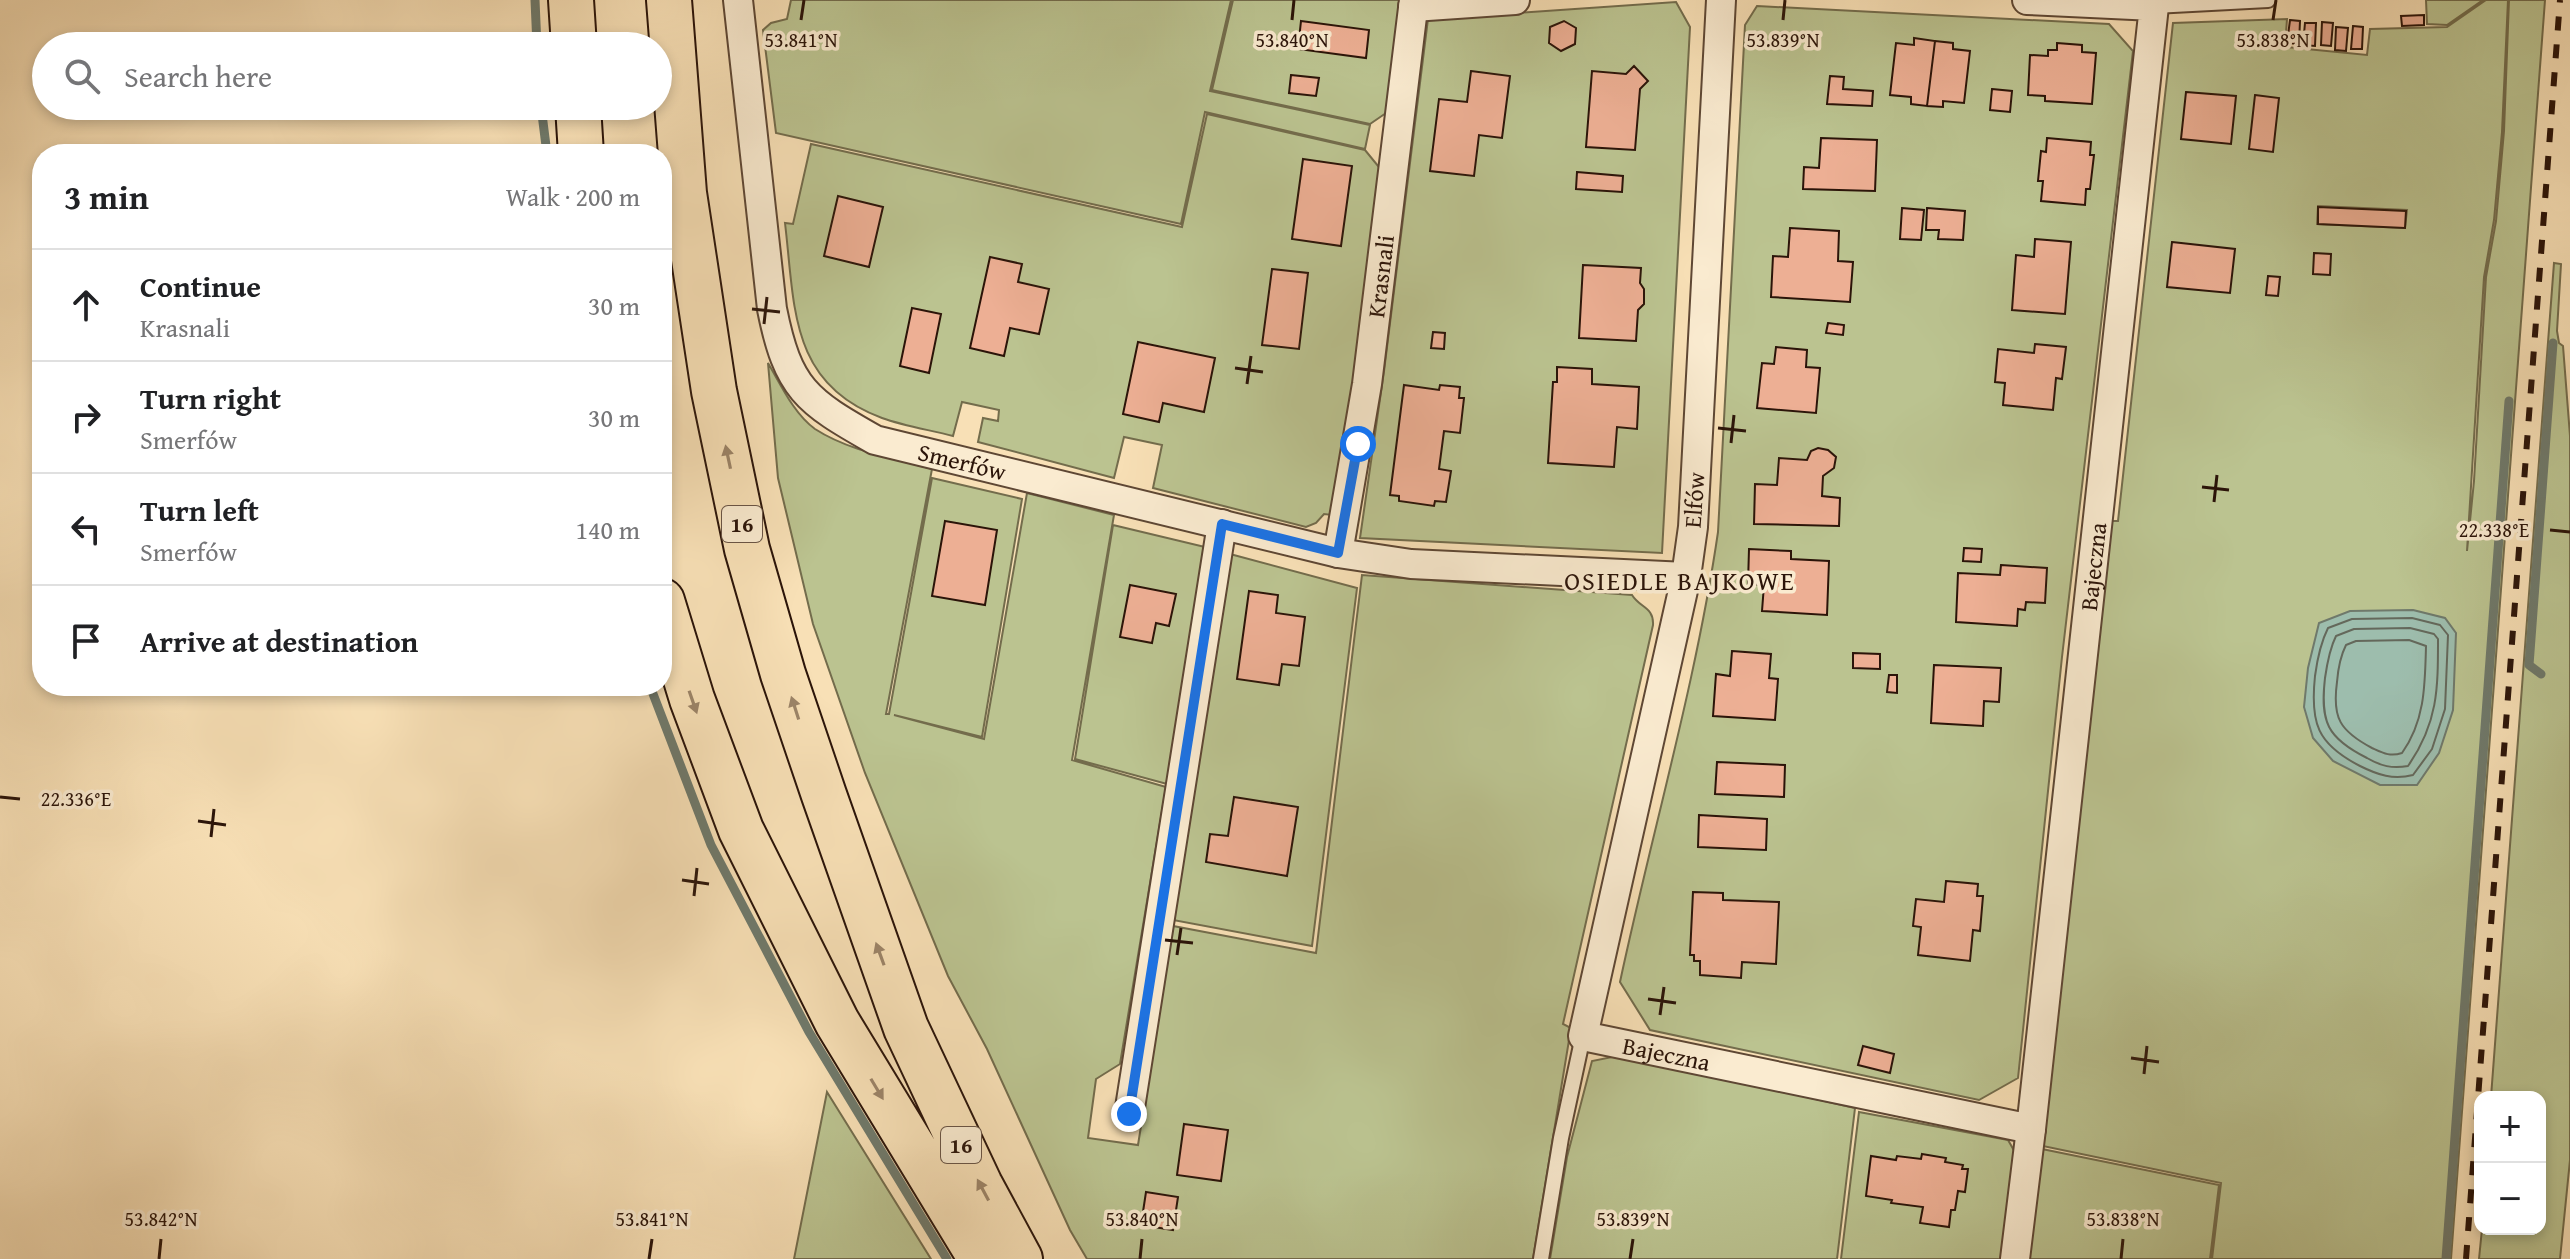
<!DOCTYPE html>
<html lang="en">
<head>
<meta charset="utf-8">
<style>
  body { margin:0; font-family:"Gentium Book Plus",serif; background:#f6f6f6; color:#202124 }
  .controls { position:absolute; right:24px; bottom:24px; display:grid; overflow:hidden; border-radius:16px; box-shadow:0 4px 12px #0003 }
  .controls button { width:72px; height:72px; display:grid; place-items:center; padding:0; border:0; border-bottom:2px solid #e0e0e0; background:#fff; color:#202124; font:40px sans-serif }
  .stop { position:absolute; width:24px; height:24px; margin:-18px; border:6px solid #1a73e8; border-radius:50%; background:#fff }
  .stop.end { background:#1a73e8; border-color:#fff; box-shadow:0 2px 8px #0008 }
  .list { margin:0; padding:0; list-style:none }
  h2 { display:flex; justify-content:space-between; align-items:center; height:104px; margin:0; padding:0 32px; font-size:34px }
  h2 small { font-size:26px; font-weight:400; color:#757577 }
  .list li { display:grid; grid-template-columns:52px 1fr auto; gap:24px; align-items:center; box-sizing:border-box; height:112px; padding:0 32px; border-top:2px solid #e0e0e0 }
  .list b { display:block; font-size:30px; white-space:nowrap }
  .list p { margin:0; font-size:26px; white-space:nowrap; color:#757577 }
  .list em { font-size:26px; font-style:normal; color:#757577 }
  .icon { flex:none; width:44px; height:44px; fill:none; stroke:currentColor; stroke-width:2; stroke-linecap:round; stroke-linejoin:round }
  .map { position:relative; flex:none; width:2570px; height:1259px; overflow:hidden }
  .search { position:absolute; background:#fff; box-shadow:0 4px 12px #0003; left:32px; top:32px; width:640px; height:88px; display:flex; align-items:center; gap:20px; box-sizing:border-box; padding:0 28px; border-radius:44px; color:#757577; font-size:30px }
  .panel { position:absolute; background:#fff; box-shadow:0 4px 12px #0003; left:32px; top:144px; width:640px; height:552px; border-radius:32px }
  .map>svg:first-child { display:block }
  .green { fill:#bbc390; stroke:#736c4c; stroke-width:2; fill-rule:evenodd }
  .water { fill:#9dbdad; stroke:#6f796b; stroke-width:2 }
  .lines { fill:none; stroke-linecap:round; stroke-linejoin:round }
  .shore { stroke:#64685b; stroke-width:2 }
  .stream { stroke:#6f796b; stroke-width:9 }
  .building { fill:#edaf94; stroke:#2b1409; stroke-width:2 }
  .service-casing { stroke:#5e4734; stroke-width:18 }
  .minor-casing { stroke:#5e4734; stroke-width:32 }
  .primary-casing { stroke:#2b1409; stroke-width:48 }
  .service { stroke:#faebd0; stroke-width:14 }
  .minor { stroke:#faebd0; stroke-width:28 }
  .primary { stroke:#f8e0b6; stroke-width:44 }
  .rail { stroke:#2b1409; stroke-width:6; stroke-dasharray:14 14; stroke-linecap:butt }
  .oneway { fill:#9c8468 }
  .route { stroke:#1a73e8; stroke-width:10 }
  .ticks { fill:none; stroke:#2b1409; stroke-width:3 }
  .labels { text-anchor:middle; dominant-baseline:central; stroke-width:7; stroke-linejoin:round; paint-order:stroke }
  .shield { fill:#faebd0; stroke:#695445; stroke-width:2 }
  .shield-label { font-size:22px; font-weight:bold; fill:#2b1409 }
  .street-label { font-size:24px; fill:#2b1409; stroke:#faebd0 }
  .neighbourhood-label { font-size:26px; letter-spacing:2px; fill:#2b1409; stroke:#faebd0 }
  .ticks-label { font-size:20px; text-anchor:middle; fill:#2b1409; stroke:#faebd0; stroke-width:7; stroke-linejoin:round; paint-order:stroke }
</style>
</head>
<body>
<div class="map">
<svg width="2570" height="1259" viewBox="0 0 2570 1259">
  <rect width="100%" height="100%" fill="#f8e0b6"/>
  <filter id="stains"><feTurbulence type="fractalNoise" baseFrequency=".0025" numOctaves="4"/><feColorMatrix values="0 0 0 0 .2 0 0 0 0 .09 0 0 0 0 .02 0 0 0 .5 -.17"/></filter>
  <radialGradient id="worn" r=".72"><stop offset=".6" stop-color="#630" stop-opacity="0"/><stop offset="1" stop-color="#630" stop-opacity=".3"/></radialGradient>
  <!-- green -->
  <path class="green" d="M791 0H1231L1210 91 1370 125 1365 149 1205 112 1181 224 776 133 763 30 771 23 787 19Z
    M1233 0H1402L1389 111 1370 124 1212 90Z
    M2426 0H2483L2447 25 2427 24Z
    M2486 0H2508L2502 132 2494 220 2484 277 2467 551 2474 481 2486 277 2496 221 2504 131 2509 0H2545L2451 1259H2212L2221 1183 2038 1145 2107 521H2118L2173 23 2287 19 2285 47 2367 55 2370 29 2447 27ZM2318 206 2407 210 2405 228 2317 224Z
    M1676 2 1690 27 1662 553 1360 538 1384 371 1428 19Z
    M1757 6 2109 24 2133 51 2062 657 2018 1078 1979 1100 1650 1030 1620 982C1652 832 1696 683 1718 532L1745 25Z
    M1207 114 1365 150 1383 172 1346 458 1332 515 1324 514 1316 523 1306 527 1153 488 1162 445 1124 437 1114 478 978 442 983 418 998 421 999 410 962 402 953 436C930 430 904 426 882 418 789 384 795 306 785 223L793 224 811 144 1182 227Z
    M2554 263 2561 264 2557 331 2559 343 2563 346 2570 436V1160L2560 1259H2479L2482 1229H2540V1097H2491Z
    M768 363C781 385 794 414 815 429 849 451 893 458 932 469L886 714H889L932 478 1022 499 982 737 894 715 984 739 1027 493 1114 515 1072 760 1166 787 1120 1064 1096 1079 1088 1138 1138 1145 1173 926 1316 953 1362 575 1632 595C1640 608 1654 607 1653 625L1563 1024 1571 1028 1533 1259H1087L1070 1230 987 1049 948 976 865 773 813 624 778 478Z
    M1113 525 1205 547 1167 784 1075 759Z
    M1230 554 1357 588 1312 946 1173 920Z
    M1622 1055 1855 1108 1837 1259H1550L1567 1157 1592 1061Z
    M827 1092 931 1259H794Z
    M1859 1112 2008 1140 2016 1154 2003 1259H1841Z
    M2042 1149 2219 1185 2210 1259H2029Z"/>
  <!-- water -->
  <path class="water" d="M2413 610 2445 618 2456 633 2453 710 2439 753 2417 785H2380L2333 761 2313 738 2304 707 2308 668 2319 623 2350 611Z"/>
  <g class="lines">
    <!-- shore -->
    <path class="shore" d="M2412 618 2440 625 2448 635 2445 709 2432 749 2413 775C2393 780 2378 775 2360 766 2317 744 2310 723 2315 676 2317 661 2321 642 2328 628L2352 619Z
      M2410 628 2434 634 2438 639C2438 689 2438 723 2408 766 2392 769 2381 766 2367 758 2327 738 2320 722 2325 678 2327 664 2330 648 2336 636L2354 629Z
      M2409 640 2426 646C2425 685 2425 721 2402 753 2390 757 2383 753 2372 748 2340 731 2332 718 2337 682 2338 669 2341 655 2346 645L2356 641Z"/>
    <!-- stream -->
    <path class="stream" d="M535 0 537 46
      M541 106 547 154
      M2541 674 2529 665 2553 343
      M650 686 711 845 809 1032 947 1259
      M2446 1259 2509 401"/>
  </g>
  <!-- building -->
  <path class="building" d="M2424 15V25L2402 26 2401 16Z
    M2290 20 2300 21 2299 44 2287 43Z
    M1301 21 1369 30 1366 58 1298 49Z
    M1564 21 1576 28 1575 44 1561 51 1549 43 1550 27Z
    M2322 22 2333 23 2331 46 2321 45Z
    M2305 23H2316L2315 46 2303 45Z
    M2353 26 2363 27 2362 49H2351Z
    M2336 27 2348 28 2346 51 2335 50Z
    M1914 38 1935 41 1927 106 1911 104V97L1890 95 1896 43 1914 45Z
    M1935 41 1953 43V49L1970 51 1964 103 1943 101V107L1927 106Z
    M2057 43 2082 45V52L2096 53 2092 104 2045 101V96L2028 95 2030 55 2048 56V50H2057Z
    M1634 66 1648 81 1640 89 1635 150 1586 147 1592 71 1626 74Z
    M1471 71 1510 76 1502 138 1479 135 1474 176 1430 171 1439 99 1467 102Z
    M1291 75 1319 78 1316 96 1289 93Z
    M1830 76 1844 77 1843 89 1873 91 1872 106 1827 104Z
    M1992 89 2012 91 2010 112 1990 110Z
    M2186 92 2236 96 2231 144 2181 139Z
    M2255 95 2279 98 2273 152 2249 149Z
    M1821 138 1877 140 1875 191 1803 189 1804 167 1819 168Z
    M2047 138 2091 142 2090 155H2094L2090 189H2086L2085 205 2041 201 2043 181H2038L2041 151 2046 152Z
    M1303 159 1352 166 1341 246 1292 239Z
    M1577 172 1623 176 1622 192 1576 189Z
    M838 196 883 207 869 267 824 256Z
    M2318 207 2406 211 2405 228 2318 224Z
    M1902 208 1924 210 1921 240 1900 239Z
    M1927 208 1965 211 1963 240 1938 239 1939 230H1926Z
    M1790 228 1839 231 1838 261 1853 262 1850 302 1771 297 1773 256 1788 257Z
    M2035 239 2071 242 2065 314 2012 310 2016 255 2034 257Z
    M2172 242 2235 249 2230 293 2167 287Z
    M2314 253 2331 254 2330 275 2313 274Z
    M990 257 1022 264 1018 282 1049 289 1039 334 1010 328 1004 356 970 348Z
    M1583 265 1641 268 1640 283 1644 289V304L1638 310 1636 341 1579 338Z
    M1272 269 1308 273 1299 349 1262 345Z
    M2268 276 2280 277 2278 296 2266 295Z
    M912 308 941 314 929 373 900 366Z
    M1828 323 1844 325 1843 335 1826 333Z
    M1433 332 1445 333 1444 349 1431 348Z
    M1138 342 1215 358 1204 412 1163 403 1159 422 1123 414Z
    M2035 344 2066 347 2062 379 2056 378 2053 410 2003 405 2005 383 1995 382 1998 349 2034 353Z
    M1776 347 1807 350 1806 367 1820 368 1816 413 1757 408 1762 363 1774 364Z
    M1557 367 1592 369V384L1639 387 1637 429 1617 427 1614 467 1548 463 1553 382H1557Z
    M1404 385 1439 390 1440 385 1460 387 1459 398H1464L1460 433 1444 431 1439 469 1451 471 1446 502 1435 501 1434 506 1399 501V496L1390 495Z
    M1818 448 1828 450 1836 457 1834 468 1823 476 1822 496 1840 498 1839 526 1754 524 1755 484 1777 485 1779 458 1807 460 1811 451Z
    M945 521 997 530 985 605 932 596Z
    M1964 548 1982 549 1981 562 1963 561Z
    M1749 549 1791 551V559L1829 561 1827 615 1762 611 1764 585 1748 584Z
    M2001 565 2047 568 2045 603 2026 602 2025 610 2018 609 2017 626 1956 622 1958 573 2000 575Z
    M1130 585 1176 594 1169 626 1156 623 1152 643 1120 637Z
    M1249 591 1278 595 1276 613 1305 617 1299 666 1282 664 1279 685 1237 679Z
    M1732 651 1771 654 1769 678 1778 679 1775 720 1713 716 1716 674 1730 676Z
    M1853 653 1880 654V669L1853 668Z
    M1934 665 2001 668 1999 702 1984 701 1983 726 1931 723Z
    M1889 675H1897V693L1887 692Z
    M1717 762 1785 765 1784 797 1715 794Z
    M1234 797 1298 807 1287 876 1206 862 1210 834 1228 836Z
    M1699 815 1767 819 1766 850 1698 847Z
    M1946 881 1978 884 1977 896H1983L1980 931 1973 930 1970 961 1918 955 1921 927 1913 926 1916 899 1944 902Z
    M1693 892 1723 893V900L1779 902 1776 964 1742 962 1741 978 1700 975V961H1694V955H1690Z
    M1863 1046 1894 1054 1890 1073 1858 1065Z
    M1184 1124 1228 1130 1221 1181 1177 1175Z
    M1922 1154 1946 1158 1945 1162 1963 1165 1962 1169H1968L1965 1192 1958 1191 1955 1210H1951L1949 1227 1920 1223 1923 1207 1891 1203 1892 1200 1866 1196 1871 1156 1896 1160 1897 1156 1921 1159Z
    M1146 1192 1178 1197 1173 1230 1141 1225Z"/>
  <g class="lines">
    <defs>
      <path id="service" d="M2154 6 2268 0
        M1541 1259 1561 1138 1583 1036"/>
      <g id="minor">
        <path id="s1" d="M738 0 772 309C788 389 806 401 875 440L1338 553 1411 564 1686 577"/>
        <path id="s2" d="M1721 0 1693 527 1686 577 1583 1036 2031 1129 2154 6 2027 0"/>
        <path d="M1413 7 1515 0"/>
        <path id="s3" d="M1338 553 1367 384 1414 0"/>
        <path d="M1129 1114 1222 524"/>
        <path d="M2015 1259 2031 1129"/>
      </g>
      <path id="primary" d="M571 0 574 46
        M669 0 684 193 714 391 747 549 783 674 824 795 906 1028 980 1185 1020 1259
        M578 106 581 154
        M662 601 692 699 741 830 837 1022 981 1259"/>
    </defs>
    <!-- service casing -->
    <use href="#service" class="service-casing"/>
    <!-- minor casing -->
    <use href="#minor" class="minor-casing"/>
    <!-- primary casing -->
    <use href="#primary" class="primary-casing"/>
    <!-- service -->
    <use href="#service" class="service"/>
    <!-- minor -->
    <use href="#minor" class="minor"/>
    <!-- primary -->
    <use href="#primary" class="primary"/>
    <!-- rail -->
    <path class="rail" d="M2466 1259 2560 0"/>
  </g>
  <!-- one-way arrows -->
  <defs><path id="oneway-solid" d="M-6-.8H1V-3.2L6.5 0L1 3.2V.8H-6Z" transform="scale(2)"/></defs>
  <g class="oneway">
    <use href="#oneway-solid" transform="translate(728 457) rotate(-102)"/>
    <use href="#oneway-solid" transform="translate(693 702) rotate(71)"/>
    <use href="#oneway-solid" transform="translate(795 708) rotate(-108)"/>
    <use href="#oneway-solid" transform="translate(880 954) rotate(-110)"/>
    <use href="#oneway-solid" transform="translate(877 1089) rotate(59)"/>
    <use href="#oneway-solid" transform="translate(983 1190) rotate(-118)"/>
  </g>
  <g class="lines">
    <!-- route -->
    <path class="route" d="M1129 1114 1222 524 1338 553 1358 444"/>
  </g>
  <!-- ticks -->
  <path class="ticks" d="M801 20 804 0M1292 20 1294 0M1783 20 1785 0M2273 20 2276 0M752 309 780 312M764 324 767 297M1235 368 1263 372M1247 384 1251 356M1718 428 1746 431M1731 443 1734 415M2202 487 2229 490M2214 502 2217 475M2550 530 2570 532M0 797 20 799M198 821 226 825M211 837 214 809M682 880 709 884M694 896 697 868M1165 940 1193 943M1177 955 1181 928M1648 999 1676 1003M1660 1015 1664 987M2131 1058 2159 1062M2144 1074 2147 1046M159 1259 161 1239M649 1259 652 1239M1140 1259 1142 1239M1630 1259 1633 1239M2121 1259 2123 1239"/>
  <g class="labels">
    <!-- shield labels -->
    <g class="shield">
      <rect x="722" y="506" width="40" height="36" rx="6"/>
      <rect x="941" y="1127" width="40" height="36" rx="6"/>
    </g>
    <g class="shield-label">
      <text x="742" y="524">16</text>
      <text x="961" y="1145">16</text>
    </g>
    <!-- street labels -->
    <g class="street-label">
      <text stroke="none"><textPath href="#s3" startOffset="280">Krasnali</textPath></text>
      <text stroke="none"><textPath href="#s1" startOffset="576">Smerfów</textPath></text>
      <text transform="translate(1694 500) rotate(-86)">Elfów</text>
      <text stroke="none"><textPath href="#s2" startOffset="2072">Bajeczna</textPath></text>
      <text stroke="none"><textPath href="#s2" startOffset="1134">Bajeczna</textPath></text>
    </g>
    <!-- neighbourhood labels -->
    <g class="neighbourhood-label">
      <text x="1680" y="580">OSIEDLE BAJKOWE</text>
    </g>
  </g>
  <g class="ticks-label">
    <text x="801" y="47">53.841°N</text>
    <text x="1292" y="47">53.840°N</text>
    <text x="1783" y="47">53.839°N</text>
    <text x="2273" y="47">53.838°N</text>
    <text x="2494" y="537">22.338°E</text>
    <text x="76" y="806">22.336°E</text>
    <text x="161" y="1226">53.842°N</text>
    <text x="652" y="1226">53.841°N</text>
    <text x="1142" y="1226">53.840°N</text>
    <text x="1633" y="1226">53.839°N</text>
    <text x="2123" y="1226">53.838°N</text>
  </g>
  <rect width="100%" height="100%" filter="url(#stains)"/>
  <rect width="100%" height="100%" fill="url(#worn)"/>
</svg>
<div class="controls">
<button>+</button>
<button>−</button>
</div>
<div class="stop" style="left:1358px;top:444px"></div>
<div class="stop end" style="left:1129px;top:1114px"></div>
<div class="search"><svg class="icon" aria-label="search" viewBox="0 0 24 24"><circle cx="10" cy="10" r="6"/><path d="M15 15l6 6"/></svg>Search here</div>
<section class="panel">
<h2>3 min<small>Walk · 200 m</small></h2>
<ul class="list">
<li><svg class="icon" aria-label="ahead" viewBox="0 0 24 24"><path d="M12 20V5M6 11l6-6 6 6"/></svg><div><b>Continue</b><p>Krasnali</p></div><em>30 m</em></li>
<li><svg class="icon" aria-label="right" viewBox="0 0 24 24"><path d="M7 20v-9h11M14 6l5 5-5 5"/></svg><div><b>Turn right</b><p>Smerfów</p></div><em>30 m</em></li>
<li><svg class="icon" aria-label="left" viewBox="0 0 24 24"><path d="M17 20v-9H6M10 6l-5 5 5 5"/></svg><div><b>Turn left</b><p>Smerfów</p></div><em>140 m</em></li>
<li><svg class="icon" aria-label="arrive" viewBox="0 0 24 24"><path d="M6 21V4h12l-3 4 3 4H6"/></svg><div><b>Arrive at destination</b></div></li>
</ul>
</section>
</div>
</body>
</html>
